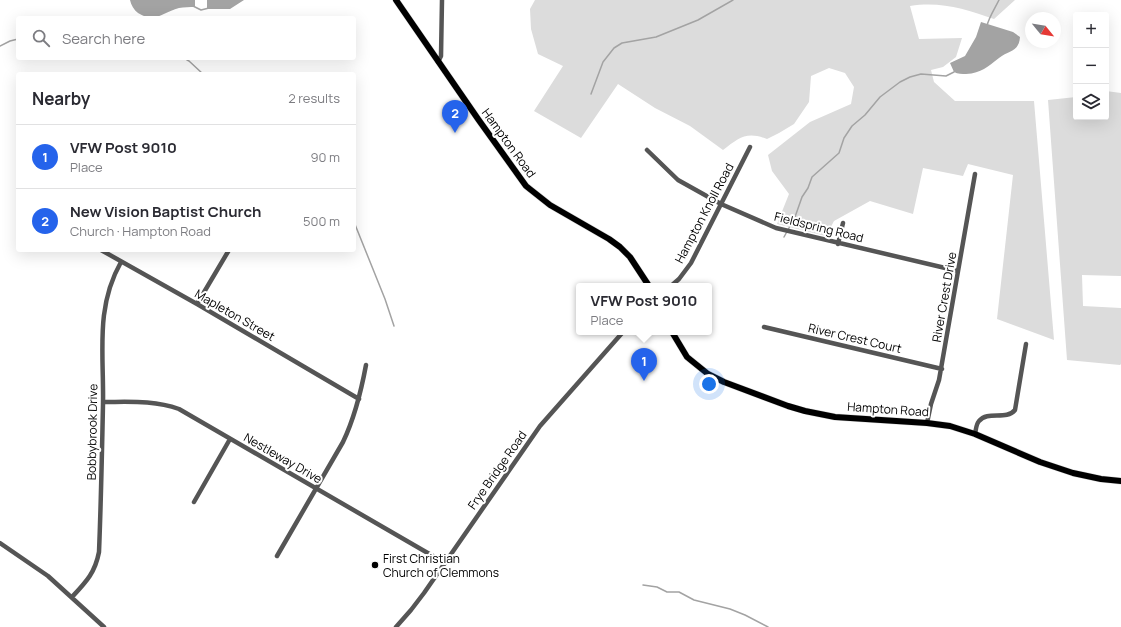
<!DOCTYPE html>
<html lang="en">
<head>
<meta charset="utf-8">
<style>
  body { margin:0; font-family:Manrope,sans-serif; background:#f7f7f7; color:#2b2b33 }
  .controls { position:absolute; right:12px; top:12px; display:grid; overflow:hidden; border-radius:4px; box-shadow:0 4px 16px #0002 }
  .controls button { width:36px; height:36px; display:grid; place-items:center; padding:0; border:0; border-bottom:1px solid #e1e1e2; background:#fff; color:#2b2b33; font:20px sans-serif }
  .compass { position:absolute; left:1025px; top:12px; width:36px; height:36px; border-radius:50%; background:#fff; box-shadow:0 4px 16px #0002; rotate:120deg }
  .you { position:absolute; left:709px; top:384px; width:14px; height:14px; margin:-10px; border:3px solid #fff; border-radius:50%; background:#1a73e8; box-shadow:0 0 0 6px #1a73e833 }
  .badge { display:grid; place-items:center; width:26px; height:26px; border-radius:50%; background:#2563eb; color:#fff; font-size:13px; font-weight:700 }
  .pin { position:absolute; translate:-50% -33px; filter:drop-shadow(0 1px 2px #0008) }
  .pin::after { content:''; position:absolute; top:21px; width:14px; height:12px; background:inherit; clip-path:polygon(0 0,100% 0,50% 100%) }
  .popup { position:absolute; left:576px; top:283px; width:136px; height:52px; box-sizing:border-box; display:grid; place-content:center; border-radius:4px; background:#fff; filter:drop-shadow(0 1px 3px #0005); font-size:13px; white-space:nowrap; color:#7c7c81 }
  .popup b { font-size:15px; color:#2b2b33 }
  .popup::after { content:''; position:absolute; left:50%; top:100%; margin-left:-8px; border:8px solid transparent; border-top-color:#fff }
  .list { margin:0; padding:0; list-style:none }
  h2 { display:flex; justify-content:space-between; align-items:center; height:52px; margin:0; padding:0 16px; font-size:17px }
  h2 small { font-size:13px; font-weight:400; color:#7c7c81 }
  .list li { display:grid; grid-template-columns:26px 1fr auto; gap:12px; align-items:center; box-sizing:border-box; height:64px; padding:0 16px; border-top:1px solid #e1e1e2 }
  .list b { display:block; font-size:15px; white-space:nowrap }
  .list p { margin:0; font-size:13px; white-space:nowrap; color:#7c7c81 }
  .list em { font-size:13px; font-style:normal; color:#7c7c81 }
  .icon { flex:none; width:22px; height:22px; fill:none; stroke:currentColor; stroke-width:2; stroke-linecap:round; stroke-linejoin:round }
  .map { position:relative; flex:none; width:1121px; height:627px; overflow:hidden }
  .search { position:absolute; background:#fff; box-shadow:0 4px 16px #0002; left:16px; top:16px; width:340px; height:44px; display:flex; align-items:center; gap:10px; box-sizing:border-box; padding:0 14px; border-radius:4px; color:#7c7c81; font-size:15px }
  .panel { position:absolute; background:#fff; box-shadow:0 4px 16px #0002; left:16px; top:72px; width:340px; height:180px; border-radius:4px }
  .map>svg:first-child { display:block }
  .green { fill:#dcdcdc }
  .water { fill:#a3a3a3 }
  .lines { fill:none; stroke-linecap:round; stroke-linejoin:round }
  .stream { stroke:#a3a3a3; stroke-width:1.5 }
  .major-casing { stroke:#dbdbdb; stroke-width:7 }
  .minor { stroke:#555; stroke-width:4.5 }
  .major { stroke:#000; stroke-width:6 }
  .poi-dot { fill:#000; stroke:#fff; stroke-width:1.5 }
  .labels { text-anchor:middle; dominant-baseline:central; stroke-width:4; stroke-linejoin:round; paint-order:stroke }
  .street-label { font-size:12px; fill:#000; stroke:#fff }
  .poi-label { font-size:12px; fill:#000; stroke:#fff; text-anchor:start }
</style>
</head>
<body>
<div class="map">
<svg width="1121" height="627" viewBox="0 0 1121 627">
  <rect width="100%" height="100%" fill="#fff"/>
  <!-- green -->
  <path class="green" d="M535 0H1015L994 19C966 9 940 1 910 6L919 39 962 38 956 57 943 67 931 70 934 82 955 101H1034L1054 340 997 319 1013 175 968 164 963 176 923 168 913 214 870 201 834 221 826 236 777 224 789 194 772 171 768 155 810 122 851 104 854 87 845 73 829 68 811 76 809 102 794 124 779 133 767 139C746 131 739 138 723 150L690 126 655 108 618 84 581 138 534 111 563 66 538 54 531 29 530 9Z
    M1106 91 1121 93V276L1082 275 1083 306 1121 308V364L1120 365 1067 360 1048 100 1076 97V117H1106Z"/>
  <!-- water -->
  <path class="water" d="M130 0H195V7C190 7 184 7 179 8 163 12 155 24 138 13 134 10 131 5 130 0Z
    M207 0H244L230 9H207Z
    M981 22 1013 32 1020 37C1019 52 1009 50 999 58 987 67 982 73 966 74 962 74 958 74 954 72L950 63 965 56 976 37Z"/>
  <g class="lines">
    <!-- stream -->
    <path class="stream" d="M193 6 201 10 209 8
      M987 26C988 19 995 8 999 0
      M0 46 10 41 18 39
      M184 58 189 61 203 74
      M591 94 603 62 614 48 622 43 656 37 698 20 733 0
      M354 222 385 299 394 326
      M784 237 795 217 802 197 808 188 812 177 839 153 844 138 852 126 865 115 880 97 900 82 910 77 921 74 946 76 954 72
      M643 585 657 587 667 592H679L694 600 730 609 745 615 768 627"/>
    <defs>
      <path id="major" d="M396 0 478 119 526 186 550 205 609 239 620 247 630 257 649 286
        M672 332 687 357 708 374 724 382 788 406 805 411 835 417 927 423 950 426 975 434 1040 462 1073 473 1101 479 1121 481"/>
    </defs>
    <!-- major casing -->
    <use href="#major" class="major-casing"/>
    <!-- minor -->
    <path class="minor" d="M438 62 441 56 442 0
      M647 150 678 180 721 204 776 228 958 271
      M838 244 843 223
      M101 250 197 304 359 399
      M671 286 679 279 691 263 750 147
      M197 304 229 250
      M764 327 942 369
      M103 402C129 402 154 400 179 409L445 563
      M927 423 931 404 939 380 975 174
      M975 434C976 430 976 424 979 421 988 410 1006 421 1015 410L1026 344
      M194 502 230 439
      M0 543 48 576 104 627
      M277 556 343 442C355 417 361 392 366 365
      M72 597C86 582 95 573 99 552 101 503 102 453 103 404 104 353 95 308 121 262
      M396 627 411 610 424 593 540 426 623 332"/>
    <!-- major -->
    <use href="#major" class="major"/>
  </g>
  <!-- markers -->
  <circle class="poi-dot" cx="375" cy="565" r="4"/>
  <g class="labels">
    <!-- street labels -->
    <g class="street-label">
      <text transform="translate(509 143) rotate(54)">Hampton Road</text>
      <text transform="translate(704 213) rotate(-62)">Hampton Knoll Road</text>
      <text transform="translate(819 227) rotate(14)">Fieldspring Road</text>
      <text transform="translate(944 297) rotate(-80)">River Crest Drive</text>
      <text transform="translate(235 315) rotate(30)">Mapleton Street</text>
      <text transform="translate(855 338) rotate(13)">River Crest Court</text>
      <text transform="translate(888 409) rotate(4)">Hampton Road</text>
      <text transform="translate(92 432) rotate(-89)">Bobbybrook Drive</text>
      <text transform="translate(283 458) rotate(30)">Nestleway Drive</text>
      <text transform="translate(497 470) rotate(-55)">Frye Bridge Road</text>
    </g>
    <!-- poi labels -->
    <g class="poi-label">
      <text x="383" y="558">First Christian<tspan x="383" dy="14">Church of Clemmons</tspan></text>
    </g>
  </g>
</svg>
<div class="controls">
<button>+</button>
<button>−</button>
<button><svg class="icon" aria-label="layers" viewBox="0 0 24 24"><path d="M12 4l9 5-9 5-9-5zM3 14l9 5 9-5"/></svg></button>
</div>
<svg class="compass" viewBox="-18 -18 36 36"><path d="M0-13l5 13h-10z" fill="#e53935"/><path d="M0 13l5-13h-10z" fill="#7c7c81"/></svg>
<div class="you"></div>
<div class="pin badge" style="left:644px;top:381px">1</div>
<div class="popup"><b>VFW Post 9010</b>Place</div>
<div class="pin badge" style="left:455px;top:133px">2</div>
<div class="search"><svg class="icon" aria-label="search" viewBox="0 0 24 24"><circle cx="10" cy="10" r="6"/><path d="M15 15l6 6"/></svg>Search here</div>
<section class="panel">
<h2>Nearby<small>2 results</small></h2>
<ul class="list">
<li><span class="badge">1</span><div><b>VFW Post 9010</b><p>Place</p></div><em>90 m</em></li>
<li><span class="badge">2</span><div><b>New Vision Baptist Church</b><p>Church · Hampton Road</p></div><em>500 m</em></li>
</ul>
</section>
</div>
</body>
</html>
